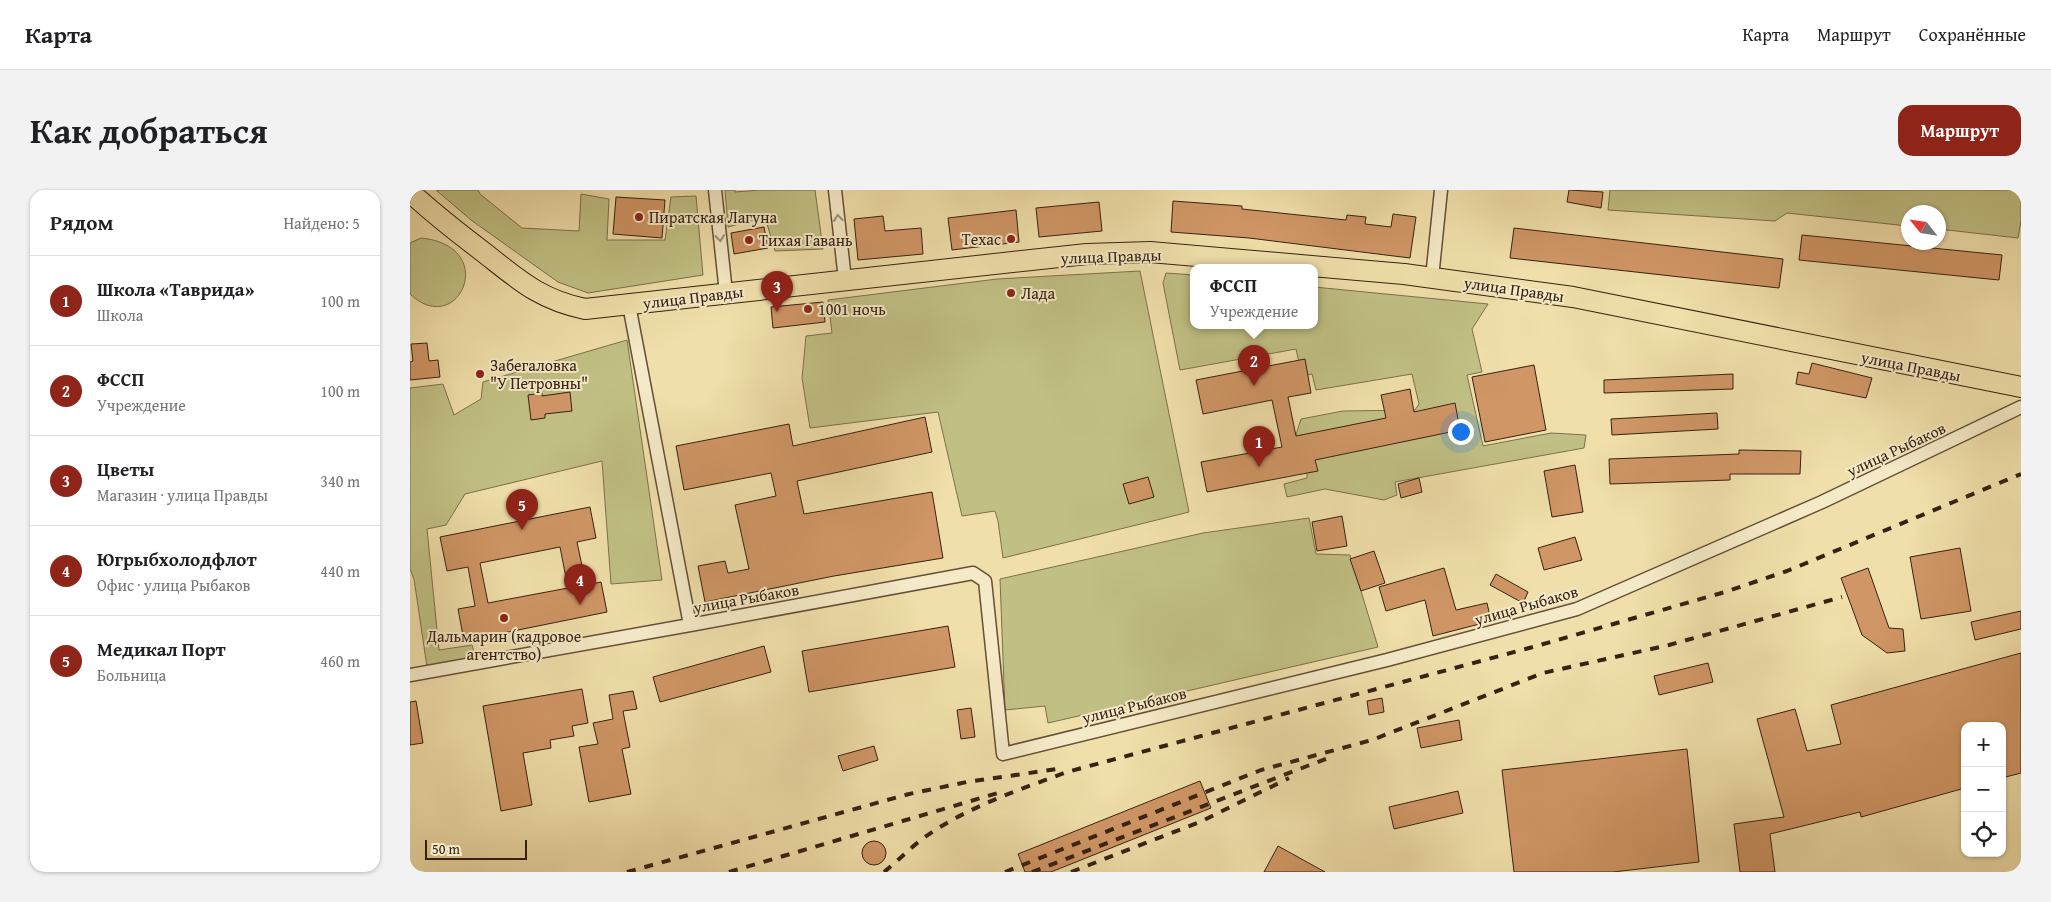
<!DOCTYPE html>
<html lang="ru">
<head>
<meta charset="utf-8">
<style>
  body { margin:0; font-family:"Gentium Book Plus",serif; background:#f2f2f2; color:#202124 }
  .controls { position:absolute; right:15px; bottom:15px; display:grid; overflow:hidden; border-radius:10px; box-shadow:0 1px 4px #0004 }
  .controls button { width:45px; height:45px; display:grid; place-items:center; padding:0; border:0; border-bottom:1px solid #e0e0e0; background:#fff; color:#202124; font:25px sans-serif }
  .compass { position:absolute; left:1491px; top:15px; width:45px; height:45px; border-radius:50%; background:#fff; box-shadow:0 1px 4px #0004; rotate:300deg }
  .scale { position:absolute; left:15px; bottom:12px; width:102px; box-sizing:border-box; padding-left:5px; border:2px solid #362112; border-top:0; font-size:14px; line-height:18px; white-space:nowrap; color:#362112; -webkit-text-stroke:4px #f5eac8; paint-order:stroke }
  .you { position:absolute; left:1050px; top:241px; width:18px; height:18px; margin:-12px; border:4px solid #fff; border-radius:50%; background:#1a73e8; box-shadow:0 0 0 8px #1a73e833 }
  .badge { display:grid; place-items:center; width:32px; height:32px; border-radius:50%; background:#8f2418; color:#fff; font-size:16px; font-weight:700 }
  .pin { position:absolute; translate:-50% -41px; filter:drop-shadow(0 1px 2px #0008) }
  .pin::after { content:''; position:absolute; top:26px; width:18px; height:15px; background:inherit; clip-path:polygon(0 0,100% 0,50% 100%) }
  .popup { position:absolute; left:780px; top:74px; width:128px; height:65px; box-sizing:border-box; display:grid; place-content:center; border-radius:10px; background:#fff; filter:drop-shadow(0 1px 4px #0005); font-size:16px; white-space:nowrap; color:#757577 }
  .popup b { font-size:19px; color:#202124 }
  .popup::after { content:''; position:absolute; left:50%; top:100%; margin-left:-10px; border:10px solid transparent; border-top-color:#fff }
  .list { margin:0; padding:0; list-style:none }
  h2 { display:flex; justify-content:space-between; align-items:center; height:65px; margin:0; padding:0 20px; font-size:21px }
  h2 small { font-size:16px; font-weight:400; color:#757577 }
  .list li { display:grid; grid-template-columns:32px 1fr auto; gap:15px; align-items:center; box-sizing:border-box; height:90px; padding:0 20px; border-top:1px solid #e0e0e0 }
  .list b { display:block; font-size:19px; white-space:nowrap }
  .list p { margin:0; font-size:16px; white-space:nowrap; color:#757577 }
  .list em { font-size:16px; font-style:normal; color:#757577 }
  .icon { flex:none; width:28px; height:28px; fill:none; stroke:currentColor; stroke-width:2; stroke-linecap:round; stroke-linejoin:round }
  .map { position:relative; flex:none; width:1611px; height:682px; overflow:hidden; border-radius:15px }
  header { display:flex; align-items:center; gap:30px; box-sizing:border-box; height:70px; padding:0 25px; background:#fff; border-bottom:1px solid #e0e0e0 }
  header strong { font-size:24px }
  nav { display:flex; gap:28px; margin-inline-start:auto; font-size:18px }
  .intro { display:flex; align-items:center; justify-content:space-between; box-sizing:border-box; height:120px; padding:0 30px }
  h1 { margin:0; font-size:35px }
  .button { padding:12px 22px; border-radius:15px; background:#8f2418; color:#fff; font-size:18px; font-weight:700 }
  main { display:flex; gap:30px; padding:0 30px }
  aside { flex:1; background:#fff; border-radius:15px; box-shadow:0 1px 4px #0004 }
  .map>svg:first-child { display:block }
  .green { fill:#c1c084; stroke:#7c704b }
  .building { fill:#d09665; stroke:#362112; fill-rule:evenodd }
  .lines { fill:none; stroke-linecap:round; stroke-linejoin:round }
  .street-casing { stroke:#645038; stroke-width:15 }
  .primary-casing { stroke:#362112; stroke-width:22 }
  .street { stroke:#f5eac8; stroke-width:12 }
  .primary { stroke:#f0dfaa; stroke-width:20 }
  .rail { stroke:#362112; stroke-width:4; stroke-dasharray:9 9; stroke-linecap:butt }
  .oneway { stroke:#9f9076 }
  .poi-dot { fill:#8f2418; stroke:#f5eac8; stroke-width:2 }
  .labels { text-anchor:middle; dominant-baseline:central; stroke-width:4; stroke-linejoin:round; paint-order:stroke }
  .poi-label { font-size:16px; fill:#362112; stroke:#f5eac8; text-anchor:start }
  .street-label { font-size:16px; fill:#362112; stroke:#f5eac8 }
</style>
</head>
<body>
<header>
<strong>Карта</strong>
<nav><a>Карта</a><a>Маршрут</a><a>Сохранённые</a></nav>
</header>
<div class="intro"><h1>Как добраться</h1><a class="button">Маршрут</a></div>
<main>
<aside>
<h2>Рядом<small>Найдено: 5</small></h2>
<ul class="list">
<li><span class="badge">1</span><div><b>Школа «Таврида»</b><p>Школа</p></div><em>100 m</em></li>
<li><span class="badge">2</span><div><b>ФССП</b><p>Учреждение</p></div><em>100 m</em></li>
<li><span class="badge">3</span><div><b>Цветы</b><p>Магазин · улица Правды</p></div><em>340 m</em></li>
<li><span class="badge">4</span><div><b>Югрыбхолодфлот</b><p>Офис · улица Рыбаков</p></div><em>440 m</em></li>
<li><span class="badge">5</span><div><b>Медикал Порт</b><p>Больница</p></div><em>460 m</em></li>
</ul>
</aside>
<div class="map">
<svg width="1611" height="682" viewBox="0 0 1611 682">
  <rect width="100%" height="100%" fill="#f0dfaa"/>
  <filter id="stains"><feTurbulence type="fractalNoise" baseFrequency=".004" numOctaves="4"/><feColorMatrix values="0 0 0 0 .2 0 0 0 0 .09 0 0 0 0 .02 0 0 0 .5 -.17"/></filter>
  <radialGradient id="worn" r=".72"><stop offset=".6" stop-color="#630" stop-opacity="0"/><stop offset="1" stop-color="#630" stop-opacity=".3"/></radialGradient>
  <!-- green -->
  <path class="green" d="M26 0H68L70 4 112 38 169 41 171 4 199 9 197 50H255L261 7 286 6 293 85 178 103 148 92 61 30Z
    M315 0H325V2L350 0H405L413 59 365 61 355 27 318 37Z
    M1200 0H1611V31L1608 48 1529 39 1528 22H1498V36L1377 23 1365 31 1198 20Z
    M11 48C91 56 48 150 0 104V53Z
    M730 81 779 322 593 368 588 331 585 321 552 326 528 222 400 238 392 188 396 146 422 143 418 110 587 89Z
    M756 83 784 85V135H904V97L1078 114 1062 139 1072 182 1057 185 1073 256 1141 243 1176 245 1174 258 985 292 987 305 974 310 915 299 877 307 874 294 897 288V276L884 251 891 229 933 221 1005 220 1009 214 1002 184 906 200 902 184 892 186 886 159 770 180 753 93Z
    M217 150 252 390 201 394 192 271 55 304 36 335 17 339 29 460 62 455 66 469 17 477 4 389 0 379V198L33 194 44 225 71 209 73 192Z
    M899 328 906 364 940 365 968 457 638 533 635 516 595 520 590 389 793 343Z"/>
  <!-- building -->
  <path class="building" d="M1159 0 1193 2 1191 18 1157 12Z
    M206 7 255 10 252 48 203 44Z
    M763 11 832 16V19L936 30 937 25 956 27 955 34 981 37 983 24 1006 27 1000 68 839 48 761 42Z
    M689 12 692 41 629 47 626 18Z
    M606 20 609 52 542 60 538 28Z
    M473 26 475 41 511 38 513 64 448 70 444 29Z
    M354 37 358 58 324 64 321 43Z
    M1104 38 1373 69 1369 98 1100 68Z
    M1392 45 1592 65 1589 90 1389 70Z
    M413 112 415 132 363 138 361 117Z
    M17 153 19 171 28 170 30 187 0 190V172L3 171 1 154Z
    M895 169 901 203 878 207 886 246 976 228 971 205 1000 199 1004 222 1045 213 1050 240 905 270 908 281 797 302 791 272 872 257 862 210 793 224 786 190Z
    M1402 173 1462 188 1456 208 1386 194 1388 182 1399 184Z
    M1124 175 1136 240 1075 252 1062 187Z
    M1323 184V199L1194 203V190Z
    M160 202 162 221 135 224V228L121 230 118 205 132 203V206Z
    M1307 223 1308 239 1202 245 1201 229Z
    M515 227 522 262 387 291 394 324 522 302 533 368 424 386 295 412 288 376 315 371 318 383 339 379 325 315 366 306 361 283 274 300 266 256 379 234 383 256Z
    M1329 260 1391 261 1390 284H1320V290L1200 294 1199 269 1329 264Z
    M1165 275 1173 322 1142 327 1134 281Z
    M738 287 744 307 719 314 713 294Z
    M1009 288 1012 302 991 308 988 294Z
    M180 317 186 348 167 352 176 395 191 392 197 422 54 451 48 419 65 416 58 377 37 381 30 347ZM150 357 158 398 78 413 70 373Z
    M932 326 937 356 907 361 902 332Z
    M1165 347 1172 370 1134 380 1128 358Z
    M1550 358 1561 421 1511 429 1500 367Z
    M964 361 975 393 951 401 940 369Z
    M1034 378 1046 420 1077 413 1081 431 1023 446 1015 410 976 421 969 397Z
    M1458 378 1479 438 1493 439 1495 461 1477 463 1452 445 1431 388Z
    M1086 384 1118 402 1113 413 1080 395Z
    M1611 421V439L1565 450 1561 432Z
    M538 436 545 477 399 502 392 461Z
    M354 456 361 482 250 512 243 487Z
    M1611 463V583L1592 588V536H1555V598L1451 627 1450 622 1360 644 1365 682H1330L1324 634 1374 627 1347 529 1385 519 1397 561 1431 554 1421 515Z
    M1298 473 1303 492 1249 505 1244 486Z
    M172 499 178 533 162 536 164 546 140 550 141 558 113 563 122 615 91 621 73 516Z
    M223 501 227 519 213 521 220 557 212 559 221 604 179 612 169 557 188 554 183 533 203 529 199 505Z
    M972 508 974 522 959 525 957 511Z
    M6 511 13 553 0 555V512Z
    M561 518 565 547 551 549 547 520Z
    M1049 530 1052 550 1011 558 1007 538Z
    M464 556 468 570 433 581 428 566Z
    M1277 559 1289 672 1203 682H1104L1092 580Z
    M790 591 801 618 641 682H615L608 664Z
    M1048 601 1053 623 984 639 979 617Z
    M452 663a12 12 0 1 1 24 0a12 12 0 1 1-24 0Z
    M868 656 915 682H854Z"/>
  <g class="lines">
    <defs>
      <path id="street" d="M305 0 316 103
        M425 0 435 90
        M1022 88 1031 0
        M219 115 280 435 563 383 575 391 593 564 977 470 1167 419 1412 312 1611 217
        M0 485 280 435"/>
      <path id="primary" d="M0 2C23 23 47 42 72 61 108 89 128 109 175 119L621 70 677 64 740 62 994 84 1163 107 1611 197"/>
    </defs>
    <!-- street casing -->
    <use href="#street" class="street-casing"/>
    <!-- primary casing -->
    <use href="#primary" class="primary-casing"/>
    <!-- street -->
    <use href="#street" class="street"/>
    <!-- primary -->
    <use href="#primary" class="primary"/>
    <!-- rail -->
    <path class="rail" d="M217 682 499 604 557 592 654 578
      M319 682 588 603
      M474 682C488 671 501 657 515 647 557 617 609 600 657 582L1123 457 1315 402 1377 381 1611 284
      M595 682 851 580 962 550 1133 483 1259 455 1432 407
      M622 682 918 568
      M661 682 790 632 879 588"/>
  </g>
  <!-- one-way arrows -->
  <defs><path id="oneway-chevron" d="M-2-3.5L2.5 0L-2 3.5" fill="none" stroke-width="1.6" stroke-linecap="round" stroke-linejoin="round" transform="scale(1.25)"/></defs>
  <g class="oneway">
    <use href="#oneway-chevron" transform="translate(428 28) rotate(-97)"/>
    <use href="#oneway-chevron" transform="translate(310 48) rotate(84)"/>
  </g>
  <!-- markers -->
  <g class="poi-dot">
    <circle cx="229" cy="27" r="5"/>
    <circle cx="601" cy="49" r="5"/>
    <circle cx="339" cy="50" r="5"/>
    <circle cx="601" cy="103" r="5"/>
    <circle cx="398" cy="119" r="5"/>
    <circle cx="70" cy="184" r="5"/>
    <circle cx="94" cy="428" r="5"/>
  </g>
  <g class="labels">
    <!-- poi labels -->
    <g class="poi-label">
      <text x="239" y="27">Пиратская Лагуна</text>
      <text x="591" y="49" text-anchor="end">Техас</text>
      <text x="349" y="50">Тихая Гавань</text>
      <text x="611" y="103">Лада</text>
      <text x="408" y="119">1001 ночь</text>
      <text x="80" y="175">Забегаловка<tspan x="80" dy="18">"У Петровны"</tspan></text>
      <text x="94" y="446" text-anchor="middle">Дальмарин (кадровое<tspan x="94" dy="18">агентство)</tspan></text>
    </g>
    <!-- street labels -->
    <g class="street-label">
      <text transform="translate(701 66) rotate(-2)">улица Правды</text>
      <text transform="translate(1104 99) rotate(8)">улица Правды</text>
      <text transform="translate(283 107) rotate(-7)">улица Правды</text>
      <text transform="translate(1501 176) rotate(11)">улица Правды</text>
      <text transform="translate(1486 259) rotate(-25)">улица Рыбаков</text>
      <text transform="translate(336 408) rotate(-10)">улица Рыбаков</text>
      <text transform="translate(1116 415) rotate(-16)">улица Рыбаков</text>
      <text transform="translate(724 515) rotate(-14)">улица Рыбаков</text>
    </g>
  </g>
  <rect width="100%" height="100%" filter="url(#stains)"/>
  <rect width="100%" height="100%" fill="url(#worn)"/>
</svg>
<div class="controls">
<button>+</button>
<button>−</button>
<button><svg class="icon" aria-label="locate" viewBox="0 0 24 24"><circle cx="12" cy="12" r="6"/><path d="M12 2v4M12 18v4M2 12h4M18 12h4"/></svg></button>
</div>
<svg class="compass" viewBox="-18 -18 36 36"><path d="M0-13l5 13h-10z" fill="#e53935"/><path d="M0 13l5-13h-10z" fill="#757577"/></svg>
<div class="scale">50 m</div>
<div class="you"></div>
<div class="pin badge" style="left:849px;top:277px">1</div>
<div class="pin badge" style="left:844px;top:196px">2</div>
<div class="popup"><b>ФССП</b>Учреждение</div>
<div class="pin badge" style="left:367px;top:122px">3</div>
<div class="pin badge" style="left:170px;top:415px">4</div>
<div class="pin badge" style="left:112px;top:340px">5</div>
</div>
</main>
</body>
</html>
